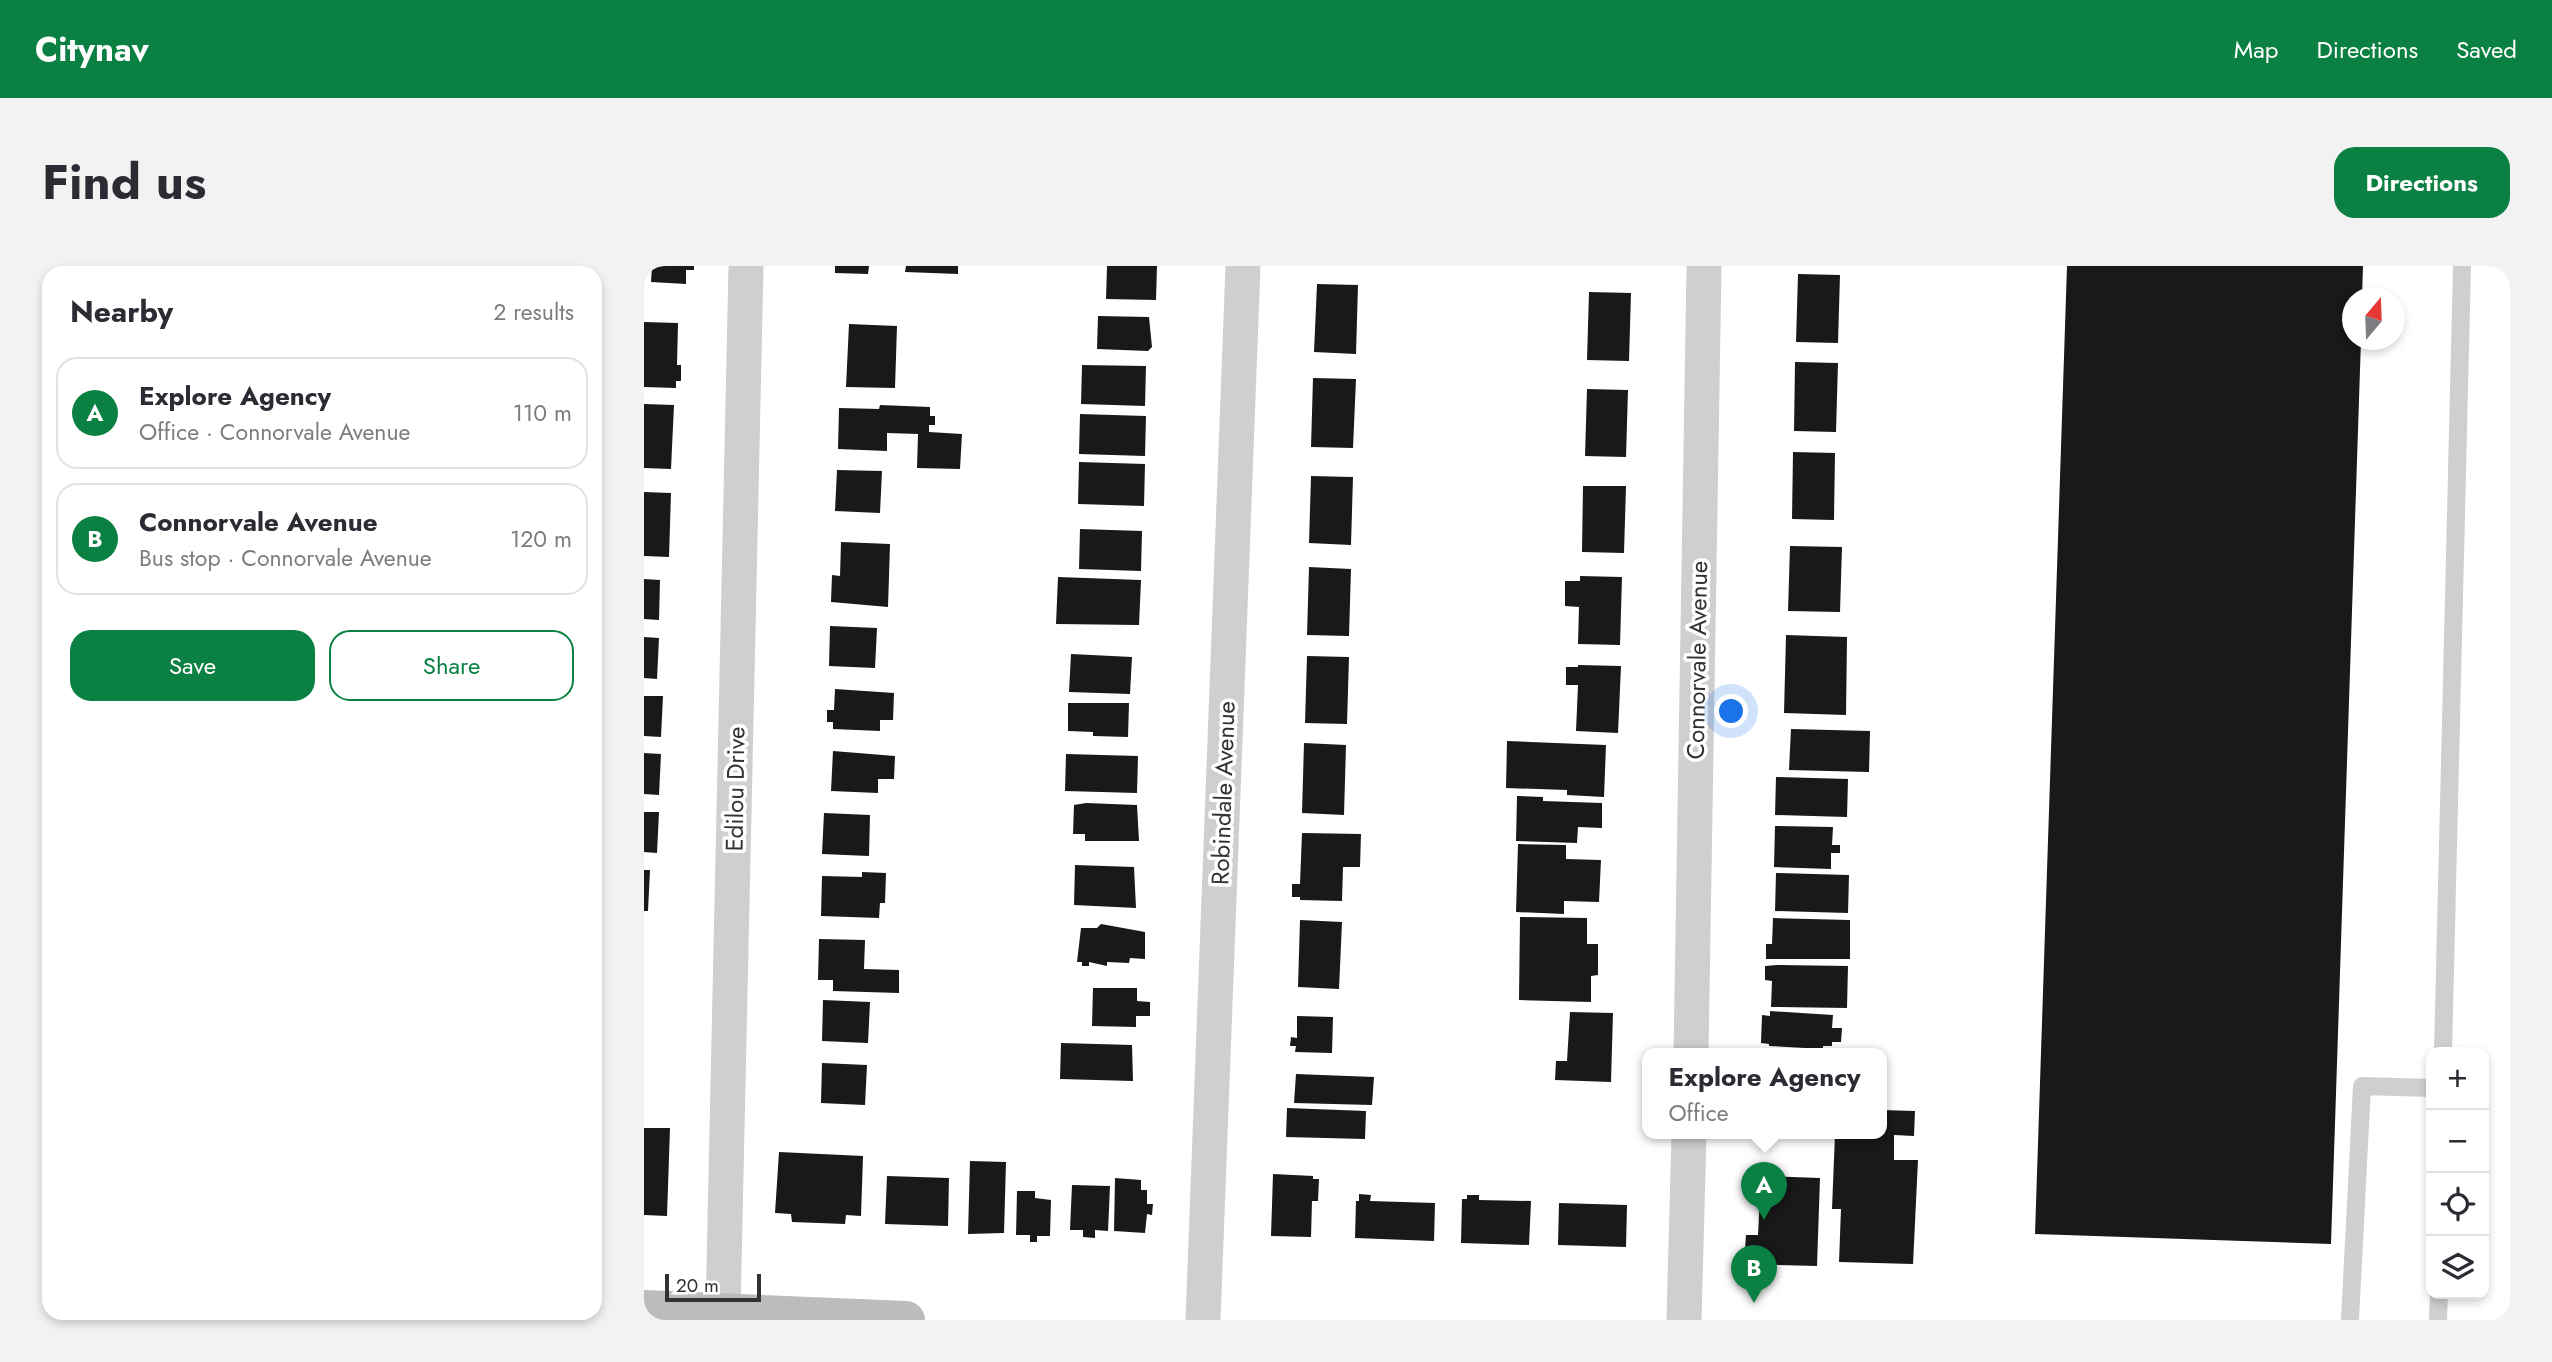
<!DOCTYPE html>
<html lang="en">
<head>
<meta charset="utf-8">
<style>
  body { margin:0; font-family:Jost,sans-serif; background:#f2f2f3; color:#2b2b33 }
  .controls { position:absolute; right:21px; bottom:21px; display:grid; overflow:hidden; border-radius:14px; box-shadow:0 4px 10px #0003 }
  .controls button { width:63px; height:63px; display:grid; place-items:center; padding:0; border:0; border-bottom:2px solid #e1e1e2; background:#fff; color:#2b2b33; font:35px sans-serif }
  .compass { position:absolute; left:1698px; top:21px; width:63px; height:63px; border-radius:50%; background:#fff; box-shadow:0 4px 10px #0003; rotate:19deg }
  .scale { position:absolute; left:21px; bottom:18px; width:96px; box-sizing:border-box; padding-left:7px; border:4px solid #323232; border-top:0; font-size:19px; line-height:24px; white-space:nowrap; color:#323232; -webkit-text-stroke:5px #fff; paint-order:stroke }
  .you { position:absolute; left:1088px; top:446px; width:24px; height:24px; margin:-18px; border:5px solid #fff; border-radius:50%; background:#1a73e8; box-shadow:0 0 0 10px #1a73e833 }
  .badge { display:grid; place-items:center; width:46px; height:46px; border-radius:50%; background:#0b8043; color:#fff; font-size:23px; font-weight:700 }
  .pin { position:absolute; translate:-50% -58px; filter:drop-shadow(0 2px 4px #0008) }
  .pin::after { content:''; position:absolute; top:37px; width:24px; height:21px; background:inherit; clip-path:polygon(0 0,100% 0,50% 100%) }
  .popup { position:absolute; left:998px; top:782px; width:245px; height:91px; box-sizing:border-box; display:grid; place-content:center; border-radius:14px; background:#fff; filter:drop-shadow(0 2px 5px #0005); font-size:23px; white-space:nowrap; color:#7c7c81 }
  .popup b { font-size:26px; color:#2b2b33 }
  .popup::after { content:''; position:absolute; left:50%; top:100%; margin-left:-14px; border:14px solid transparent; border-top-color:#fff }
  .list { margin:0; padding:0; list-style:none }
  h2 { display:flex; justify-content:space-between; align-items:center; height:91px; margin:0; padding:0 28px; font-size:30px }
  h2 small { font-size:23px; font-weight:400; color:#7c7c81 }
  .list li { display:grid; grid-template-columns:46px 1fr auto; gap:21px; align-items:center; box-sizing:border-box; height:112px; margin:0 14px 14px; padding:0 14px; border:2px solid #e1e1e2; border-radius:21px }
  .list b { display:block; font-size:26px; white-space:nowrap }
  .list p { margin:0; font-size:23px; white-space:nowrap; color:#7c7c81 }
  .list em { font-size:23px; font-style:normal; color:#7c7c81 }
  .actions { display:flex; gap:14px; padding:21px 28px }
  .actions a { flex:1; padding:16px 0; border:2px solid #0b8043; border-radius:21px; text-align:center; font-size:24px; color:#0b8043 }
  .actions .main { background:#0b8043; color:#fff }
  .icon { flex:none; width:38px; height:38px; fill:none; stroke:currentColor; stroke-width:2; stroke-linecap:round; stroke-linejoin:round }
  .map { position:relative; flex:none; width:1866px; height:1054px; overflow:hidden; border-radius:21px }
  header { display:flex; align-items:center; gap:42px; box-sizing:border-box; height:98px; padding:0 35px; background:#0b8043; color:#fff }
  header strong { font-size:33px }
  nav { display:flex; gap:38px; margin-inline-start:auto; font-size:24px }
  .intro { display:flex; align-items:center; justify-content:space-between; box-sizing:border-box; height:168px; padding:0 42px }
  h1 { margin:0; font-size:49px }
  .button { padding:18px 32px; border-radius:21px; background:#0b8043; color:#fff; font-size:24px; font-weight:700 }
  main { display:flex; gap:42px; padding:0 42px }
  aside { flex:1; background:#fff; border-radius:21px; box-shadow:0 4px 10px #0003 }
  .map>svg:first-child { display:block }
  .building { fill:#191919 }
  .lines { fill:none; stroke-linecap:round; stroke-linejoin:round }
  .service { stroke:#cfcfcf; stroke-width:18 }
  .minor { stroke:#cfcfcf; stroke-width:35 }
  .secondary { stroke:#bcbcbc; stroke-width:38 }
  .labels { text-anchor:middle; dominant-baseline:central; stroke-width:7; stroke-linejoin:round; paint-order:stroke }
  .street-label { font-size:24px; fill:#323232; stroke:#fff }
</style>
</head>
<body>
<header>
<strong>Citynav</strong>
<nav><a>Map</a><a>Directions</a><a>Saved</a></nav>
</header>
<div class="intro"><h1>Find us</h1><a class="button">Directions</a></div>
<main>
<aside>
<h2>Nearby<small>2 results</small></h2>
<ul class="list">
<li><span class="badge">A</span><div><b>Explore Agency</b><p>Office · Connorvale Avenue</p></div><em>110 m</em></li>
<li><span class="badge">B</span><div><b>Connorvale Avenue</b><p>Bus stop · Connorvale Avenue</p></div><em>120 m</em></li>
</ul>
<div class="actions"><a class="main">Save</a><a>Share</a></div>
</aside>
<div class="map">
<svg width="1866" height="1054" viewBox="0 0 1866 1054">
  <rect width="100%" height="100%" fill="#fff"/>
  <!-- building -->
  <path class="building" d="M8 0H50V4H42V18L7 16Z
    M191 0H225L224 8 191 7Z
    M262 0H314V8L261 6Z
    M463 0H513L512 34 462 33Z
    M1423 0H1719L1718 32H1708V74H1717L1687 978 1391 968Z
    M1154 8 1196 9 1194 77 1152 76Z
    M673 18 714 19 712 88 670 86Z
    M945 26 987 27 985 95 943 94Z
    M454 50 505 51 508 81 504 85 453 83Z
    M0 56 34 57 33 99H37V115H32V122L0 121Z
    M205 58 253 60 251 122 202 121Z
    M1151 96 1194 97 1192 166 1150 165Z
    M438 99 502 100 501 140 437 138Z
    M669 112 712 113 709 182 667 181Z
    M943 123 984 124 982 191 941 190Z
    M0 138 30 139 27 203 0 202Z
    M236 139 286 141V150H291V159H285V166L318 168 316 203 273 202 274 168 243 167V185L194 183 195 142 235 143Z
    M436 148 502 150 501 190 435 188Z
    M1149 186 1191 187 1190 254 1148 253Z
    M435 196 501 198 500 240 434 238Z
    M193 204 238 205 236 247 191 245Z
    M667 210 709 211 707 279 665 277Z
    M939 220H982L980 287 938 286Z
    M0 226 27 227 25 291 0 290Z
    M436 263 498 265 497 305 435 303Z
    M197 276 246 278 244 341 187 336 188 309 196 310Z
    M1146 280 1198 281 1196 346 1144 345Z
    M665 301 707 303 705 370 663 369Z
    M936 310 978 311 976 379 934 378 935 341 921 340V315H936Z
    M414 311 497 314 495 359 412 358Z
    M0 313 16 314 15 354 0 353Z
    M186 360 233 362 231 402 185 400Z
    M1142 369 1203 371 1202 449 1140 447Z
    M0 371 15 372 13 413 0 412Z
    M427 388 488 391 486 428 425 426Z
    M663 390 705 391 703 458 661 457Z
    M934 399 977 400 974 467 932 465 934 419H922V401H934Z
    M191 423 250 427 249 454H236V465L189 463V456H183V444H190Z
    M0 430H19L17 471 0 470Z
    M424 437H485L484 471 449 470V466L424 465Z
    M1147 463 1226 465 1225 506 1145 504Z
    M863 475 962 479 960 531 923 529V524L862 522Z
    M660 477 702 479 700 549 658 547Z
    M189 485 251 490 250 513H234V527L187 525Z
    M0 487 17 488 15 529 0 528Z
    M422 488 494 490 493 527 421 525Z
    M1132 511 1204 513 1203 551 1131 549Z
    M873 530 899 531V535L958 537V562L934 561 933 577 872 575Z
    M442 537 493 539 495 575H441V568H429L430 539Z
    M0 546H15L13 587 0 586Z
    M180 547 226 549 225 590 178 588Z
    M1131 560 1189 561 1188 579H1196V587H1187V603L1130 601Z
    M658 567 717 568 716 601H699L698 635 656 634V631H648V618H656Z
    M874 578 922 579V593L957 594 955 636 920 635V648L872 646Z
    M431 599 490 601 492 642 430 639Z
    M0 604H6L4 645H0Z
    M218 606 242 607 241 637H236L235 652 177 650 178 610 218 611Z
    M1132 607 1205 609 1204 647 1131 645Z
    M876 651 943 652V678H954V709L947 710V736L875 734Z
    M1129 652 1206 654V693H1122V678H1128Z
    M656 654 698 656 695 723 654 721Z
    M457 658 501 666V693L486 692 485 697 463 696V700L445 696V700H438V696H433L437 662H453Z
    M175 673 221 674 220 703 255 704V727L189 725V714H174Z
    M1133 699 1204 700 1203 742 1127 741 1128 715 1121 714V700Z
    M449 722H493V735L506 736V750H492V761L448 760Z
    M179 734 226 736 224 777 178 775Z
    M1126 745 1189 749 1188 762H1198L1197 776H1188V780H1179V783L1125 780V778L1117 777 1118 749 1126 750Z
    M926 746 969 747 967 816 911 814 912 795H923Z
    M653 750 689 751 688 787 651 786 652 780H646L647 771 653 772Z
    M417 777 488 779 489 815 416 813Z
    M178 797 223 799 221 839 177 837Z
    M652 808 730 811 728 839 650 837Z
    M643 842 722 845 721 873 642 871Z
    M1237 844 1271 845 1270 870 1250 869V894H1274L1269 998 1195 996 1197 943H1188L1191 868H1237Z
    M0 862H26L23 950 0 949Z
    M135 886 219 890 217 950 202 949 201 958 148 956 147 948 131 947Z
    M326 895 362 896 360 967 324 968Z
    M629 908 669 910V913H675L674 935H668L667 971 627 970Z
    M243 910 305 912 304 960 241 958Z
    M1117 910 1176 912 1173 1000 1100 998 1102 969H1114Z
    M471 912 497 914V924H503V938H509L508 949 503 948 501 967 470 965Z
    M428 919 466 920 464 965 451 964V972L439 971V964H426Z
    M373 925H391V932L407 934 406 970H393V976H386V969H372Z
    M715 928 727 929 726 935 791 937 790 975 711 972 712 935H715Z
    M823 929H835V934L887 935 885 979 817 977 818 933H823Z
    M915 937 983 939 982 981 914 979Z"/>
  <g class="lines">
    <!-- service -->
    <path class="service" d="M1799 786 1818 0
      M1706 1054 1718 820 1787 822
      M1794 1054 1795 1028"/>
    <!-- minor -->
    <path class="minor" d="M1047 788 1060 0
      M79 1046 102 0
      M559 1054 599 0
      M1040 1054 1045 868"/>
    <!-- secondary -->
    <path class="secondary" d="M0 1043 262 1054"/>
  </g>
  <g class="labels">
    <!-- street labels -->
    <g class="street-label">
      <text transform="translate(1053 394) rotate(-89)">Connorvale Avenue</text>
      <text transform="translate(91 523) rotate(-89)">Edilou Drive</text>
      <text transform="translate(579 527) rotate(-88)">Robindale Avenue</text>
    </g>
  </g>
</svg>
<div class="controls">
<button>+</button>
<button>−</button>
<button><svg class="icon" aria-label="locate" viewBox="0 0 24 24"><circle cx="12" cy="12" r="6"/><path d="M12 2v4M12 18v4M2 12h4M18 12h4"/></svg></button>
<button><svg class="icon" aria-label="layers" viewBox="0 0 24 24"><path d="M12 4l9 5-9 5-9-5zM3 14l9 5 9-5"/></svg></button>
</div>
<svg class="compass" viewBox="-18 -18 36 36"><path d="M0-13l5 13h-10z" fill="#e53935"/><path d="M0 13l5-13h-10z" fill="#7c7c81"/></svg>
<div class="scale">20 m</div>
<div class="you"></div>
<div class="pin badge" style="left:1120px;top:954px">A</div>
<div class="popup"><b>Explore Agency</b>Office</div>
<div class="pin badge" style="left:1110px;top:1037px">B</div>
</div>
</main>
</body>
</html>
